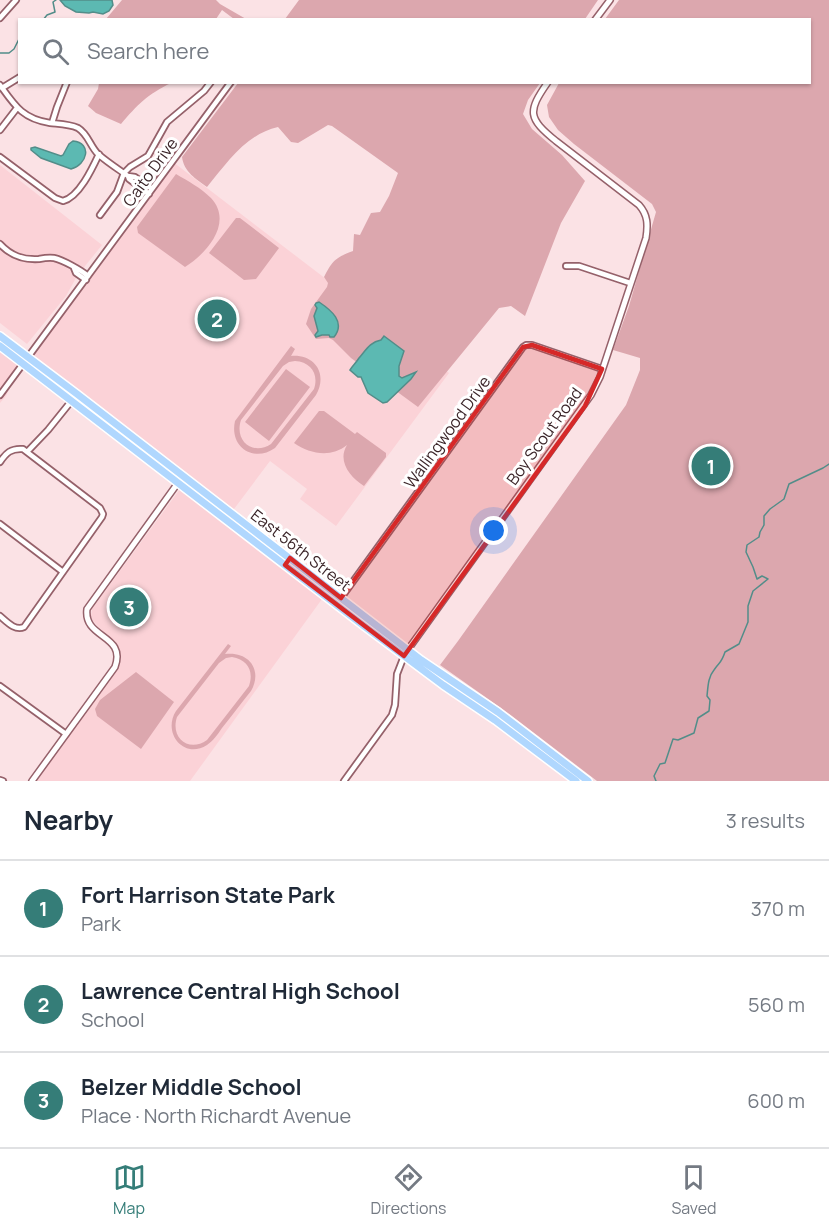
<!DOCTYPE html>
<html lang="en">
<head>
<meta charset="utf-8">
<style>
  body { margin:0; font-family:Manrope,sans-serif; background:#f6f6f7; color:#1f2937 }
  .you { position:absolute; left:494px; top:531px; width:21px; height:21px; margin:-15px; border:4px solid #fff; border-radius:50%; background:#1a73e8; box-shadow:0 0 0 9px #1a73e833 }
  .badge { display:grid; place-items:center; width:39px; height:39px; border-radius:50%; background:#357d78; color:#fff; font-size:20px; font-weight:700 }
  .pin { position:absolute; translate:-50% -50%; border:3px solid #fff; box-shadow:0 2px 6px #0006 }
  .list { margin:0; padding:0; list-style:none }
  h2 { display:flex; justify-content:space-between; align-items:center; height:78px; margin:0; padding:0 24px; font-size:26px }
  h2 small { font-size:20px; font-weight:400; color:#747a83 }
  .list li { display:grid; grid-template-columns:39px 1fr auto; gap:18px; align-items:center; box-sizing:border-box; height:96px; padding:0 24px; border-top:2px solid #e0e1e3 }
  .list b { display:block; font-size:22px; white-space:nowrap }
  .list p { margin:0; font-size:20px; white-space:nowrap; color:#747a83 }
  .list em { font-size:20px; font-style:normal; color:#747a83 }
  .icon { flex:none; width:33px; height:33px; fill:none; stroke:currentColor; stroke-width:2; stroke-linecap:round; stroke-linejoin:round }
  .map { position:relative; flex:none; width:829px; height:781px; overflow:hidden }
  .search { position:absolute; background:#fff; box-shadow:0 2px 4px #0004; left:18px; right:18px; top:18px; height:66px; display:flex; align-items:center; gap:15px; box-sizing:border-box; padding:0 21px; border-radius:0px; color:#747a83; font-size:22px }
  .sheet { height:366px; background:#fff }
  nav { display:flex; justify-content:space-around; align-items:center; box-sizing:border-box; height:84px; border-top:2px solid #e0e1e3; background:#fff; font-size:16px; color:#747a83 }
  nav a { display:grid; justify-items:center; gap:3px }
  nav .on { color:#357d78 }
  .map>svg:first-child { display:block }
  .built { fill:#fbd2d7 }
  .green { fill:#dca7ae; fill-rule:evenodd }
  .water { fill:#5cb9b2; stroke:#528d89; stroke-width:1.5 }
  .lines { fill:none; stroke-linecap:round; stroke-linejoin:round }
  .stream { stroke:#528d89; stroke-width:1.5 }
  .minor-casing { stroke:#95616a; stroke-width:8 }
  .tertiary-casing { stroke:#95616a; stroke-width:8 }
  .primary-casing { stroke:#fff; stroke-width:10 }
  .minor { stroke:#fff; stroke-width:4.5 }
  .tertiary { stroke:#fff; stroke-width:5 }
  .primary { stroke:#b0d7fe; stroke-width:7 }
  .marked { fill:#d62828; fill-opacity:0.2; stroke:#d62828; stroke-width:4.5; stroke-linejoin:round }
  .labels { text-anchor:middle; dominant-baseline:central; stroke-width:6; stroke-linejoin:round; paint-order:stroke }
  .street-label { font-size:16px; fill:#3b2529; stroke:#fff }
</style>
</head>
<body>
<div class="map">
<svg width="829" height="781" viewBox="0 0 829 781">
  <rect width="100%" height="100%" fill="#fbe2e5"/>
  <!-- built -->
  <path class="built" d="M173 162 449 373 336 526 300 499 307 489 270 461 231 513 28 357Z
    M0 165 102 245 77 276 66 296 27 344 0 323Z
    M0 352 19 366 6 396 0 403Z
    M180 489 322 599 190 781H34L116 669 114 643 93 621 91 616 92 609Z"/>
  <!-- green -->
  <path class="green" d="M122 0H216L220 4 246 19H234L222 10 216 19H106Z
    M299 0H598L585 19H285Z
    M619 0H829V781H597L508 713 440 665 458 641 626 405 640 370V358L613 350 629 306 656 212 652 204 574 144 558 130 549 117 547 105 559 83 810 82V20L605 19Z
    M99 83V82L171 83C148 94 137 105 121 124L96 113 88 106 98 89Z
    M238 83H540L528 100 523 114 532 129 562 155 585 181 561 223 525 316 511 306 499 308 418 407 351 358 333 340 329 338 316 339 306 324 311 309 327 287 328 283 324 277C333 260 335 258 353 251L354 234 360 235 371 213 380 212 389 196 398 173 332 126 328 125 298 143 291 142 278 127C246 134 227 163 207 187 196 179 184 172 182 157Z
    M176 174C188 181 201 188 211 198 234 223 206 254 185 267L138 233 137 227Z
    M236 218H240L279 248 256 279 244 280 209 253Z
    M291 346 295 349 291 356C315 354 328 374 316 395L275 448C254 463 229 447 235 421ZM295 361C311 362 319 374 314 389L271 444C253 456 234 441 241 420L283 366 289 362Z
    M286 369 310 387 269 441 245 422Z
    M319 411H324L355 434 357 432 386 453V457L364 486C350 477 337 461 347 445 331 458 310 454 294 443Z
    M228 644 231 646 225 654C249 651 263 670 251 691 241 703 232 716 222 728 218 734 213 741 207 745 184 760 162 733 176 711ZM232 657C248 660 254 671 249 686L207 740C189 753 170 738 177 717L219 663 226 658Z
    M136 672 174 702 141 749 97 716 95 709 100 700Z"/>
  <!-- water -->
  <path class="water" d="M60 0H112L113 5 109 11 103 14 93 12 89 13 76 12 65 6Z
    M73 141C93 143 87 165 71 169L41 158 31 150V148L35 147 61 156 63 155 69 144Z
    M319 302C331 310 346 322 334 337H330L329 335H322L316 337 315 335 318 331 314 316 317 308 315 305 316 303Z
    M384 336 404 351 399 366V376L402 378 416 372 411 379 387 402 383 403 368 393 361 377H358L350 370C353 365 356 363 359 358 366 350 370 342 381 340Z"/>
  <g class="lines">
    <!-- stream -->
    <path class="stream" d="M43 20 47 15 55 12 53 2 56 0
      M0 53H9L14 49 20 37
      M656 781 654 776 660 764 665 763 673 739 678 740 694 733 698 718 709 711 710 700 707 696C708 687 708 677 714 670 720 661 721 664 725 652L739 644 748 622V606L753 591 768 579 762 576 757 579 753 567 746 552 747 545 759 537 760 532 764 525V516L770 509 784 499 789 484 823 468 829 464"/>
    <defs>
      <path id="minor" d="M0 18 16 0
        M0 85C15 106 23 119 50 123 59 124 69 124 78 128 88 134 90 146 98 154 107 162 118 169 128 176L129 179 149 194
        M2 88 20 77
        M52 123 57 107 67 82
        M0 130 17 108
        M0 157 55 198 63 201C79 197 92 169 99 154
        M128 176 135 177 152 189
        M100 215 117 192 124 173 130 167 148 156 167 122 204 91 211 82
        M0 244C11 256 23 260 39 259 44 258 49 257 54 258 63 260 81 270 88 276
        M566 266H579L630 283
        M74 268 76 273 86 280
        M0 395 231 82
        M27 452 48 430 77 394
        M0 462C6 453 11 448 23 449L100 508 103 514 102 517 24 627C15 631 7 622 0 616
        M0 524 63 572
        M341 598 523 347 526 345H532L602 369
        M0 686 66 734
        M0 780 3 781
        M344 781 392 715 395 705 397 674 404 656"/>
      <path id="tertiary" d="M595 20 610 0
        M407 651 591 395 600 377 646 238C648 225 648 215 639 205L556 141C528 118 527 112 548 82
        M32 781 115 667C127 634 83 639 87 609L180 480"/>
      <path id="primary" d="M0 336 77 394 421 660 498 712 588 781
        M0 346 364 626 443 685 495 720 576 781"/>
    </defs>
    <!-- minor casing -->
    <use href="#minor" class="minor-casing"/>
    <!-- tertiary casing -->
    <use href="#tertiary" class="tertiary-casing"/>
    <!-- primary casing -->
    <use href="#primary" class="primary-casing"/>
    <!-- minor -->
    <use href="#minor" class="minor"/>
    <!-- tertiary -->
    <use href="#tertiary" class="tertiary"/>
    <!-- primary -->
    <use href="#primary" class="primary"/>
  </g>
  <!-- marked area -->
  <path class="marked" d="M532 345 602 369 585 406 404 656 285 565 290 558 341 598 523 347Z"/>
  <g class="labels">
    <!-- street labels -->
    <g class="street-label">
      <text transform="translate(150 172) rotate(-54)">Caito Drive</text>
      <text transform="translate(447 432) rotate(-54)">Wallingwood Drive</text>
      <text transform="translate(544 436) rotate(-54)">Boy Scout Road</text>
      <text transform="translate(301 550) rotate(38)">East 56th Street</text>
    </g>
  </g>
</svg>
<div class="you"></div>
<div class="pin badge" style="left:711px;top:466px">1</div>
<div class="pin badge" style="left:217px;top:319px">2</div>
<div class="pin badge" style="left:129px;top:607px">3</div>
<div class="search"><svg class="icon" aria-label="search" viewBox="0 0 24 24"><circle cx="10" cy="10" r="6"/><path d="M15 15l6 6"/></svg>Search here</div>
</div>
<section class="sheet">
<h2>Nearby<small>3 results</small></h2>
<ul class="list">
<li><span class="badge">1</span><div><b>Fort Harrison State Park</b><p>Park</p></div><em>370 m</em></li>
<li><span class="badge">2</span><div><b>Lawrence Central High School</b><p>School</p></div><em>560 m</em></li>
<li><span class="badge">3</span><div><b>Belzer Middle School</b><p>Place · North Richardt Avenue</p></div><em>600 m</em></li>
</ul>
</section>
<nav>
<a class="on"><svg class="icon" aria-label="map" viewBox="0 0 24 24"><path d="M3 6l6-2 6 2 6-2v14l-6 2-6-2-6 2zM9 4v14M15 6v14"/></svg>Map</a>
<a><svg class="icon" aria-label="directions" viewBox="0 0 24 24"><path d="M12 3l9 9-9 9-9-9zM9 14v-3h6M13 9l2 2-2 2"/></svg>Directions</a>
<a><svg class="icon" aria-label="saved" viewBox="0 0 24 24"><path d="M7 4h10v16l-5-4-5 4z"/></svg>Saved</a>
</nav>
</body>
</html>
